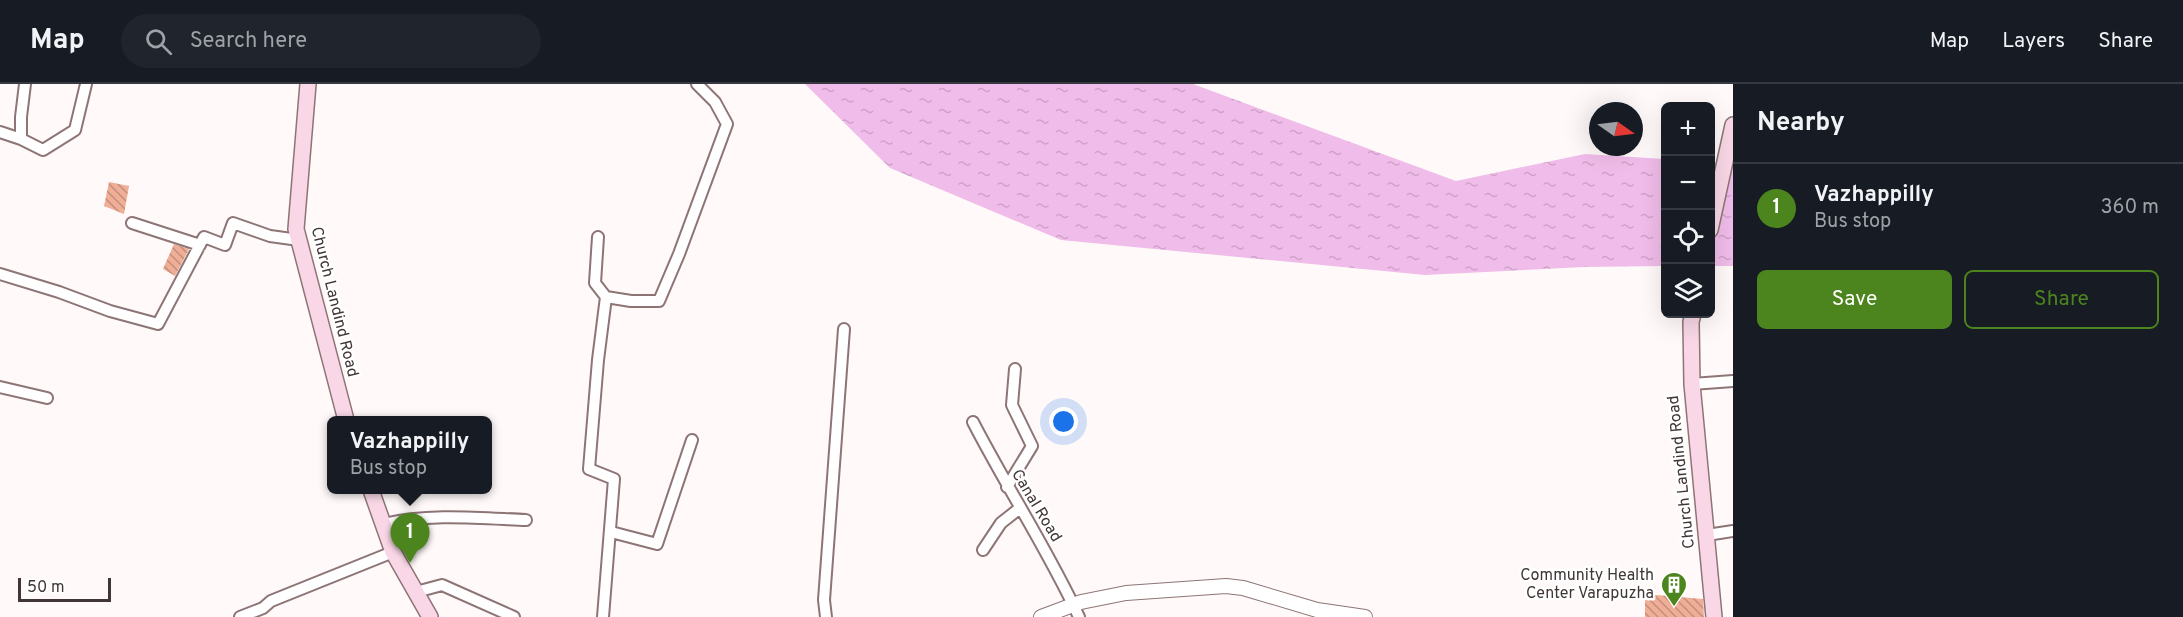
<!DOCTYPE html>
<html lang="en">
<head>
<meta charset="utf-8">
<style>
  body { margin:0; font-family:Overpass,sans-serif; background:#20242c; color:#f1f3f6 }
  .controls { position:absolute; right:18px; top:18px; display:grid; overflow:hidden; border-radius:9px; box-shadow:0 6px 24px #0002 }
  .controls button { width:54px; height:54px; display:grid; place-items:center; padding:0; border:0; border-bottom:2px solid #363941; background:#171b24; color:#f1f3f6; font:30px sans-serif }
  .compass { position:absolute; left:1589px; top:18px; width:54px; height:54px; border-radius:50%; background:#171b24; box-shadow:0 6px 24px #0002; rotate:104deg }
  .scale { position:absolute; left:18px; bottom:15px; width:93px; box-sizing:border-box; padding-left:6px; border:3px solid #413636; border-top:0; font-size:16px; line-height:21px; white-space:nowrap; color:#413636; -webkit-text-stroke:4px #fff; paint-order:stroke }
  .you { position:absolute; left:1064px; top:338px; width:21px; height:21px; margin:-15px; border:4px solid #fff; border-radius:50%; background:#1a73e8; box-shadow:0 0 0 9px #1a73e833 }
  .badge { display:grid; place-items:center; width:39px; height:39px; border-radius:50%; background:#4c841d; color:#fff; font-size:20px; font-weight:700 }
  .pin { position:absolute; translate:-50% -50px; filter:drop-shadow(0 2px 3px #0008) }
  .pin::after { content:''; position:absolute; top:32px; width:21px; height:18px; background:inherit; clip-path:polygon(0 0,100% 0,50% 100%) }
  .popup { position:absolute; left:327px; top:332px; width:165px; height:78px; box-sizing:border-box; display:grid; place-content:center; border-radius:9px; background:#171b24; filter:drop-shadow(0 2px 4px #0005); font-size:20px; white-space:nowrap; color:#9ea1a6 }
  .popup b { font-size:22px; color:#f1f3f6 }
  .popup::after { content:''; position:absolute; left:50%; top:100%; margin-left:-12px; border:12px solid transparent; border-top-color:#171b24 }
  .list { margin:0; padding:0; list-style:none }
  h2 { display:flex; justify-content:space-between; align-items:center; height:78px; margin:0; padding:0 24px; font-size:26px }
  h2 small { font-size:20px; font-weight:400; color:#9ea1a6 }
  .list li { display:grid; grid-template-columns:39px 1fr auto; gap:18px; align-items:center; box-sizing:border-box; height:90px; padding:0 24px; border-top:2px solid #363941 }
  .list b { display:block; font-size:22px; white-space:nowrap }
  .list p { margin:0; font-size:20px; white-space:nowrap; color:#9ea1a6 }
  .list em { font-size:20px; font-style:normal; color:#9ea1a6 }
  .actions { display:flex; gap:12px; padding:18px 24px }
  .actions a { flex:1; padding:14px 0; border:2px solid #4c841d; border-radius:9px; text-align:center; font-size:21px; color:#4c841d }
  .actions .main { background:#4c841d; color:#fff }
  .icon { flex:none; width:33px; height:33px; fill:none; stroke:currentColor; stroke-width:2; stroke-linecap:round; stroke-linejoin:round }
  .map { position:relative; flex:none; width:1733px; height:533px; overflow:hidden }
  header { display:flex; align-items:center; gap:36px; box-sizing:border-box; height:84px; padding:0 30px; background:#171b24; border-bottom:2px solid #363941 }
  header strong { font-size:28px }
  nav { display:flex; gap:33px; margin-inline-start:auto; font-size:21px }
  .search { width:420px; height:54px; background:#20242c; display:flex; align-items:center; gap:15px; box-sizing:border-box; padding:0 21px; border-radius:33px; color:#9ea1a6; font-size:22px }
  main { display:flex }
  aside { flex:1; background:#171b24 }
  .map>svg:first-child { display:block }
  .water { fill:url(#water-ripples) }
  .building { fill:url(#building-back-hatch) }
  .lines { fill:none; stroke-linecap:round; stroke-linejoin:round }
  .minor-casing { stroke:#8e7575; stroke-width:14 }
  .tertiary-casing { stroke:#8e7575; stroke-width:16 }
  .secondary-casing { stroke:#8e7575; stroke-width:18 }
  .minor { stroke:#fff; stroke-width:10 }
  .tertiary { stroke:#fff; stroke-width:14 }
  .secondary { stroke:#f9d7e6; stroke-width:15 }
  .labels { text-anchor:middle; dominant-baseline:central; stroke-width:5; stroke-linejoin:round; paint-order:stroke }
  .street-label { font-size:16px; fill:#413636; stroke:#fff }
  .poi-label { font-size:16px; fill:#413636; stroke:#fff; text-anchor:end }
</style>
</head>
<body>
<header>
<strong>Map</strong>
<div class="search"><svg class="icon" aria-label="search" viewBox="0 0 24 24"><circle cx="10" cy="10" r="6"/><path d="M15 15l6 6"/></svg>Search here</div>
<nav><a>Map</a><a>Layers</a><a>Share</a></nav>
</header>
<main>
<div class="map">
<svg width="1733" height="533" viewBox="0 0 1733 533">
  <defs>
    <pattern id="water-ripples" width="26" height="14" patternUnits="userSpaceOnUse" patternTransform="scale(1.5)"><rect width="26" height="14" fill="#f0bce9"/><path d="M2 4q2-2 4 0t4 0M15 11q2-2 4 0t4 0" fill="none" stroke="#cfa2c8"/></pattern>
    <pattern id="building-back-hatch" width="6" height="6" patternUnits="userSpaceOnUse" patternTransform="scale(1.5)"><rect width="6" height="6" fill="#f0ae97"/><path d="M-1 5l2 2M0 0l6 6M5-1l2 2" fill="none" stroke="#c48e7c"/></pattern>
  </defs>
  <rect width="100%" height="100%" fill="#fff9f9"/>
  <!-- water -->
  <path class="water" d="M805 0H1193L1456 97 1585 70 1665 75V182L1583 183 1425 191 1061 156 890 84Z
    M1710 78 1733 79V182H1711Z"/>
  <!-- building -->
  <path class="building" d="M109 98 129 102 124 130 104 122Z
    M174 160 189 165 175 192 163 185Z
    M1645 510 1703 515 1704 533H1645Z"/>
  <g class="lines">
    <defs>
      <path id="minor" d="M0 48 21 55 43 66 75 46 86 0
        M21 55V33L25 0
        M132 139 200 161
        M598 153 595 199 606 213 598 276 589 385 614 395 603 533
        M0 190 59 208 110 227 158 240 204 153 225 161 233 139 270 152 299 156
        M606 213 631 217H659L679 170 727 40 715 18 697 0
        M1692 300 1733 297
        M0 303 47 314
        M973 338C1007 404 1048 466 1079 533
        M1007 403 1032 362 1012 321 1015 285
        M383 440C429 429 479 434 526 436
        M611 448 657 460 692 356
        M1707 451 1733 447
        M983 466 1001 439 1020 424
        M416 508 442 501 514 533
        M240 533 263 524 271 517 393 468
        M826 533 824 516 844 245"/>
      <path id="tertiary" d="M1041 533 1081 518 1126 509 1226 502 1243 504 1317 526 1365 533"/>
      <path id="secondary" d="M308 0 296 145 346 336
        M1710 146 1733 41
        M1693 230 1691 238 1692 300 1714 533
        M371 406 393 468 430 533"/>
    </defs>
    <!-- minor casing -->
    <use href="#minor" class="minor-casing"/>
    <!-- tertiary casing -->
    <use href="#tertiary" class="tertiary-casing"/>
    <!-- secondary casing -->
    <use href="#secondary" class="secondary-casing"/>
    <!-- minor -->
    <use href="#minor" class="minor"/>
    <!-- tertiary -->
    <use href="#tertiary" class="tertiary"/>
    <!-- secondary -->
    <use href="#secondary" class="secondary"/>
  </g>
  <!-- icons -->
  <defs>
    <symbol id="building-pin" viewBox="-11 -11 22 30"><path d="M0 17L-7.5 6A9.5 9.5 0 1 1 7.5 6Z" fill="#4c841d" stroke="#fff"/><path d="M-4-6H4V6H1V3H-1V6H-4ZM-2.5-4.3h1.7v1.8h-1.7ZM.8-4.3h1.7v1.8H.8ZM-2.5-1h1.7V.8h-1.7ZM.8-1h1.7V.8H.8Z" fill="#fff"/></symbol>
  </defs>
  <g fill-rule="evenodd">
    <use href="#building-pin" x="1659" y="486" width="30" height="40"/>
  </g>
  <g class="labels">
    <!-- street labels -->
    <g class="street-label">
      <text transform="translate(334 218) rotate(76)">Church Landind Road</text>
      <text transform="translate(1682 388) rotate(-96)">Church Landind Road</text>
      <text transform="translate(1036 422) rotate(59)">Canal Road</text>
    </g>
    <!-- poi labels -->
    <g class="poi-label">
      <text x="1654" y="492">Community Health<tspan x="1654" dy="18">Center Varapuzha</tspan></text>
    </g>
  </g>
</svg>
<div class="controls">
<button>+</button>
<button>−</button>
<button><svg class="icon" aria-label="locate" viewBox="0 0 24 24"><circle cx="12" cy="12" r="6"/><path d="M12 2v4M12 18v4M2 12h4M18 12h4"/></svg></button>
<button><svg class="icon" aria-label="layers" viewBox="0 0 24 24"><path d="M12 4l9 5-9 5-9-5zM3 14l9 5 9-5"/></svg></button>
</div>
<svg class="compass" viewBox="-18 -18 36 36"><path d="M0-13l5 13h-10z" fill="#e53935"/><path d="M0 13l5-13h-10z" fill="#9ea1a6"/></svg>
<div class="scale">50 m</div>
<div class="you"></div>
<div class="pin badge" style="left:410px;top:479px">1</div>
<div class="popup"><b>Vazhappilly</b>Bus stop</div>
</div>
<aside>
<h2>Nearby<small></small></h2>
<ul class="list">
<li><span class="badge">1</span><div><b>Vazhappilly</b><p>Bus stop</p></div><em>360 m</em></li>
</ul>
<div class="actions"><a class="main">Save</a><a>Share</a></div>
</aside>
</main>
</body>
</html>
